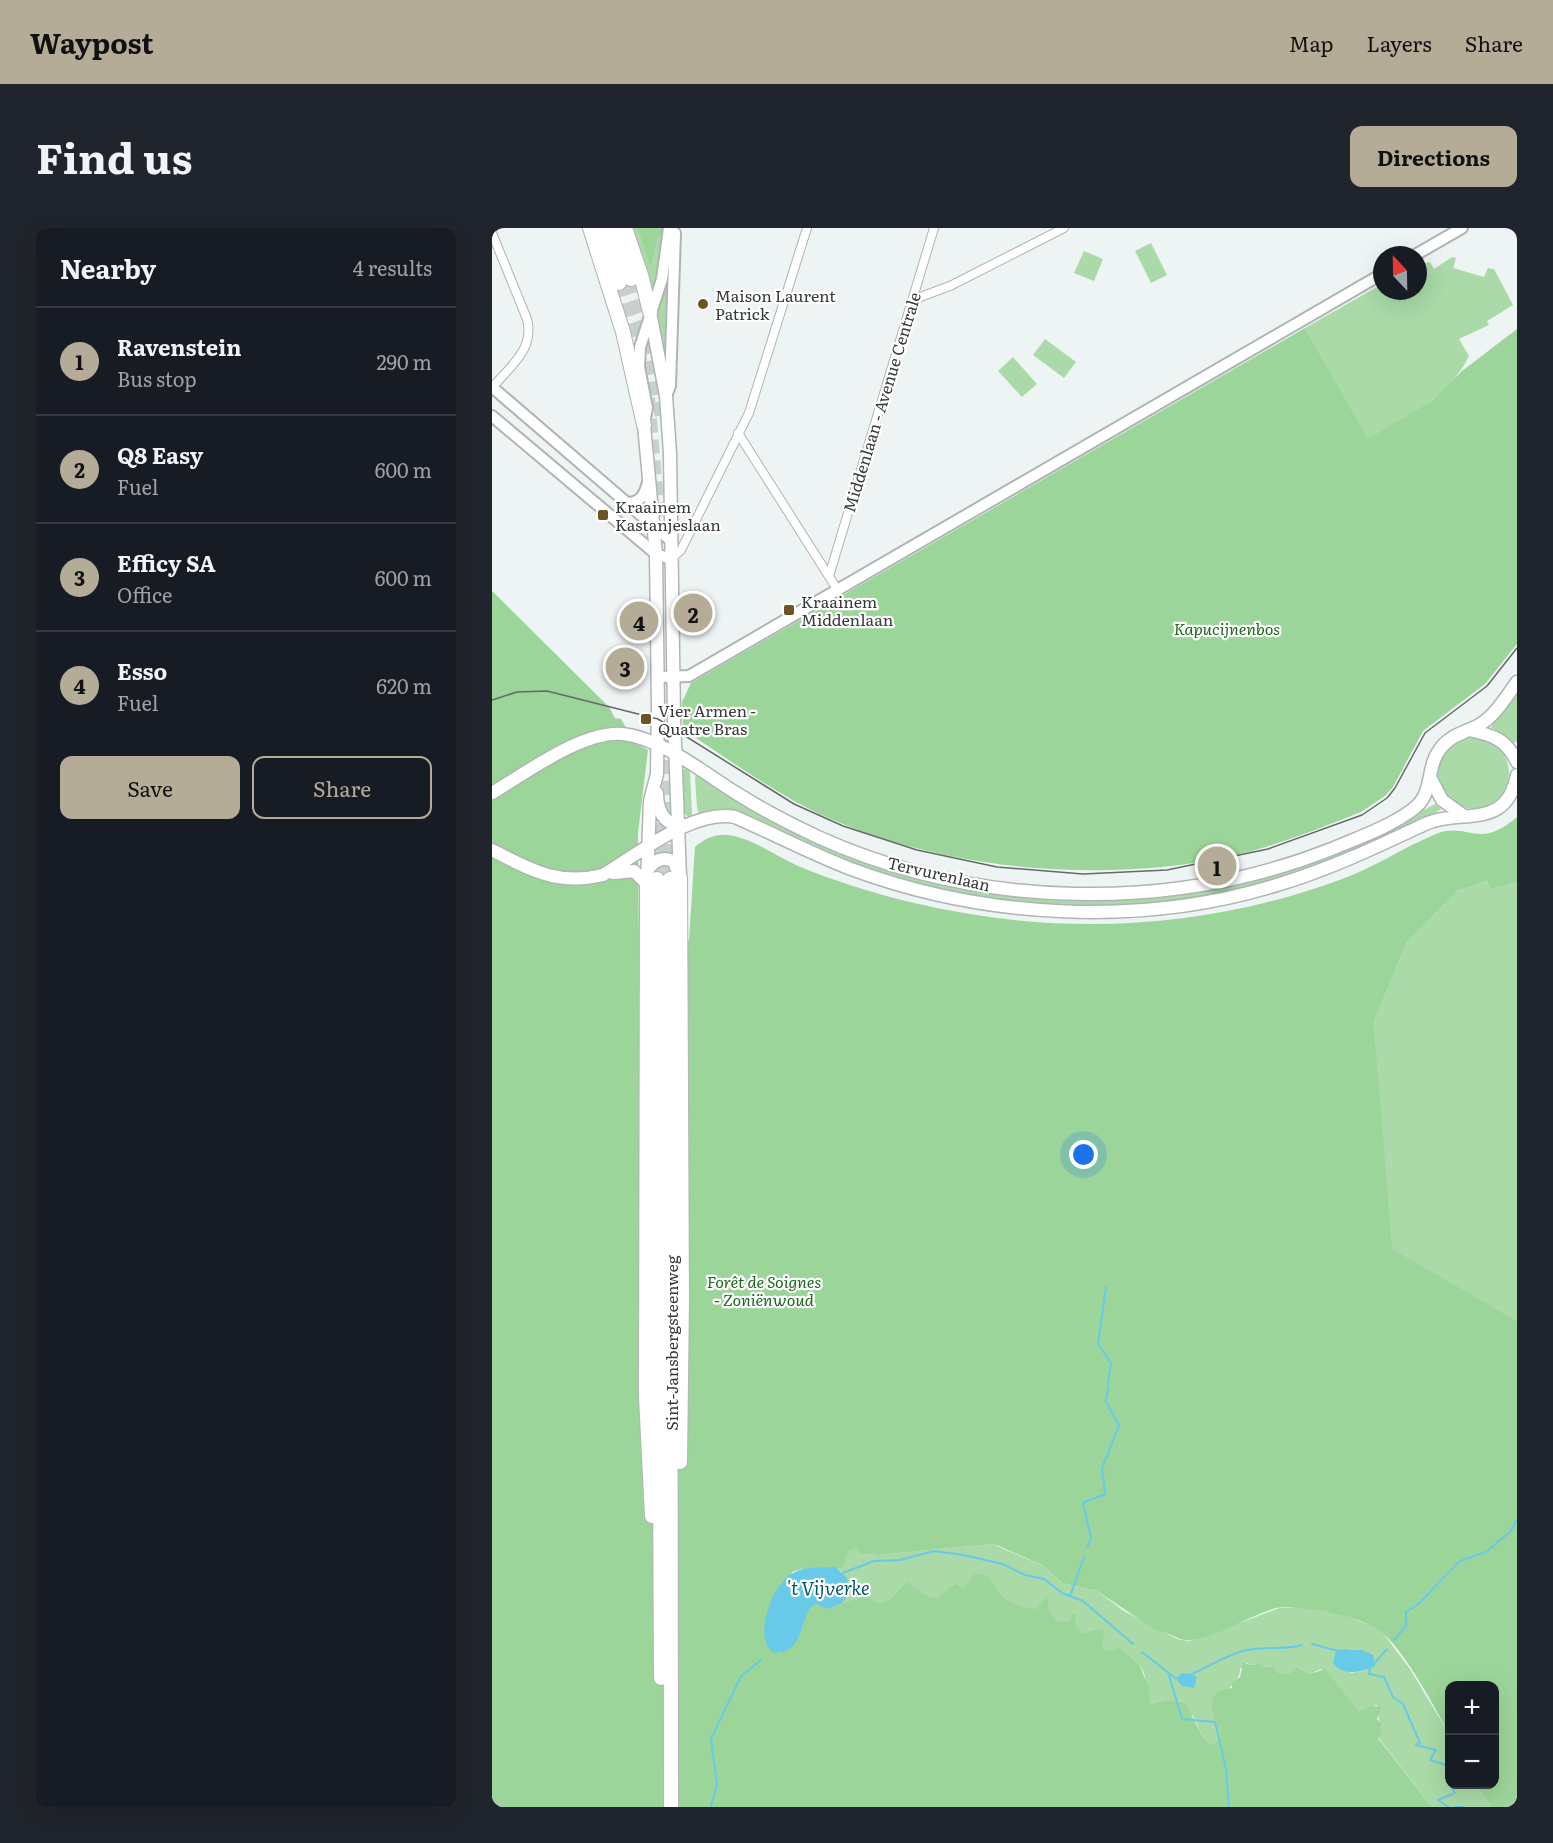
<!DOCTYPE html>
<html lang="en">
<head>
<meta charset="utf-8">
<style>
  body { margin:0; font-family:Literata,serif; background:#20242c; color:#f1f3f6 }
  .controls { position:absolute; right:18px; bottom:18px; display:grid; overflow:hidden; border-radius:12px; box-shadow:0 6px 24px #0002 }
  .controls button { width:54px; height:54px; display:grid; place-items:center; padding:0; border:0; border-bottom:2px solid #363941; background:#171b24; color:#f1f3f6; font:30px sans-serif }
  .compass { position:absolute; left:881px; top:18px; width:54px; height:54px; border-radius:50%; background:#171b24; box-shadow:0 6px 24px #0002; rotate:338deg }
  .you { position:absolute; left:592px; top:927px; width:21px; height:21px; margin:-15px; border:4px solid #fff; border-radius:50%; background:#1a73e8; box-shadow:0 0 0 9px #1a73e833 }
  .badge { display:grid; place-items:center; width:39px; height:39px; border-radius:50%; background:#b5ac98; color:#111; font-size:20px; font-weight:700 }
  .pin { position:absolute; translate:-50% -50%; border:3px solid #fff; box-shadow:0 2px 6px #0006 }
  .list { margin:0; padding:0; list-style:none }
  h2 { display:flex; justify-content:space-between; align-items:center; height:78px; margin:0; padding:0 24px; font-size:26px }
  h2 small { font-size:20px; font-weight:400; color:#9ea1a6 }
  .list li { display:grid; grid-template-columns:39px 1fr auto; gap:18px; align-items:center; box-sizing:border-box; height:108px; padding:0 24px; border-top:2px solid #363941 }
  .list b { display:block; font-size:22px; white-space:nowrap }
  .list p { margin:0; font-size:20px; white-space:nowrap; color:#9ea1a6 }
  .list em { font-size:20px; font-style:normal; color:#9ea1a6 }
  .actions { display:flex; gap:12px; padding:18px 24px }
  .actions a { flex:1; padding:14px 0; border:2px solid #b5ac98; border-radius:12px; text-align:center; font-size:21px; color:#b5ac98 }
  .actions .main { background:#b5ac98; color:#111 }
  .map { position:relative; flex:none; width:1025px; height:1579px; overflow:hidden; border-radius:12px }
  header { display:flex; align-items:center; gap:36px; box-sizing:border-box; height:84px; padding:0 30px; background:#b5ac98; color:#111 }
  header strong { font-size:28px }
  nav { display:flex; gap:33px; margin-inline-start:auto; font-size:21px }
  .intro { display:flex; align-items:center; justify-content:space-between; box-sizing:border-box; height:144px; padding:0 36px }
  h1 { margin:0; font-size:42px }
  .button { padding:15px 27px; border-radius:12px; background:#b5ac98; color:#111; font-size:21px; font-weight:700 }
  main { display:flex; gap:36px; padding:0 36px }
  aside { flex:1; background:#171b24; border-radius:12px; box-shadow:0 6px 24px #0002 }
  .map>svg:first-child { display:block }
  .green { fill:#a9daa7; fill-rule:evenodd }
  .forest { fill:#9cd59a }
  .water { fill:#69c9e8 }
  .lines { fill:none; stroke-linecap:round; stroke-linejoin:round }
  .stream { stroke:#69c9e8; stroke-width:2 }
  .highway-tunnel { stroke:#c9cfce; stroke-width:14; stroke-dasharray:14 7; stroke-linecap:butt }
  .street-casing { stroke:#afb5b4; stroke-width:10 }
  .secondary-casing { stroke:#afb5b4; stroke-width:14 }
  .primary-casing { stroke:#afb5b4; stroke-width:15 }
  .highway-casing { stroke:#afb5b4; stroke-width:16 }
  .street { stroke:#fff; stroke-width:8 }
  .secondary { stroke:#fff; stroke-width:10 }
  .primary { stroke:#fff; stroke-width:12 }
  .highway { stroke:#fff; stroke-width:14 }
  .tram { stroke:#656968; stroke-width:1.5 }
  .poi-dot { fill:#6b5525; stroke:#fff; stroke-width:2 }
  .labels { text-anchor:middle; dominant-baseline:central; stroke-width:4.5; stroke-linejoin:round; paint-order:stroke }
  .poi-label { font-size:16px; fill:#373a39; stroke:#fff; text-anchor:start }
  .street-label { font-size:16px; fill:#373a39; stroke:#fff }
  .park-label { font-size:16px; font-style:italic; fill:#1b681e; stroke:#fff }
  .water-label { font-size:18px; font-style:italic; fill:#00576c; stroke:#fff }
</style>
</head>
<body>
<header>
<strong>Waypost</strong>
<nav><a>Map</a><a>Layers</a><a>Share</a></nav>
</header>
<div class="intro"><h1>Find us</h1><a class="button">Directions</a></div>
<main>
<aside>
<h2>Nearby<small>4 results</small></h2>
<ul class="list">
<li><span class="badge">1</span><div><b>Ravenstein</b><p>Bus stop</p></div><em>290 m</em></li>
<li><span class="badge">2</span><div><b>Q8 Easy</b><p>Fuel</p></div><em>600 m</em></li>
<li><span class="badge">3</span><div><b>Efficy SA</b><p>Office</p></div><em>600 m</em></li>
<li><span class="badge">4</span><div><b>Esso</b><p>Fuel</p></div><em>620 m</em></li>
</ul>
<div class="actions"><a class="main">Save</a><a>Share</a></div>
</aside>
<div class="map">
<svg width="1025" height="1579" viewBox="0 0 1025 1579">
  <rect width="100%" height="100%" fill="#eef4f3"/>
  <!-- green -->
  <path class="green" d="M138 0H145L159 40 166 11 171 8 167 36 161 60Z
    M659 15 675 47 659 55 643 23Z
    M592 23 611 31 602 53 582 45Z
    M960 29 964 30 961 40 992 49 996 40 1002 41 1021 77 995 93 997 97 967 111 977 128C957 169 914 192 876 212L813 100 890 56V63H926V36L938 34 942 41Z
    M176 43H177L173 126 171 124 163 80Z
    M553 111 584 134 572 150 541 127Z
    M521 129 545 156 530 169 506 143Z
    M1025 461V513L1021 516 999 499Z
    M945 545a36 36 0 1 1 72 0a36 36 0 1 1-72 0Z
    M194 540 198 543 200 587 196 589 192 584 189 543Z
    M206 547 261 582 462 657 687 665 913 592 943 576 949 581C930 596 902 605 880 616 720 693 534 695 368 638 343 630 320 619 297 608 267 594 242 575 207 585L205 580 203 549Z
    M995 653 999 661 1025 655V1093L899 1022 882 794 914 716 965 663Z
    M500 1316 552 1338 570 1355 605 1363 632 1383 685 1411 697 1413 711 1409 787 1380 806 1379 849 1386 878 1397 891 1405 918 1441 957 1506V1556L984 1557 1000 1579H940L886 1509 889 1507 885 1477 866 1483 829 1441 818 1446 807 1439 796 1446 785 1444 782 1438 771 1439 766 1435 760 1437 755 1435 748 1441C749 1451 739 1457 734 1464 725 1477 724 1493 728 1507L723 1516H719L711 1509 701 1488 674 1472 658 1476 652 1445 647 1436 635 1426 276 1421 351 1345 344 1339 359 1319 364 1318 368 1326 386 1327ZM851 1421 870 1422 874 1442 859 1445Z"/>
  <!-- forest -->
  <path class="forest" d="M145 0H172L171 8 166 11 159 41Z
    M813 100 876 211 940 173 970 143 1025 101V416L993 456 931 503 901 559 893 568 869 584C826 601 784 618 740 628 602 658 427 641 302 573 264 551 227 526 191 501L190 474 199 455Z
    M0 363 117 479 123 490 129 491 143 515 156 522 146 605 147 713 197 712 203 619C212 611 223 606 236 607 260 610 284 628 306 638 342 653 381 665 418 674 563 709 710 703 850 651 883 639 912 619 944 606 976 593 986 623 1025 589V655L999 661 995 653 965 663 914 716 882 794 900 1021 1025 1093V1579H1000L984 1557 1002 1556V1458H957V1506C944 1481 911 1420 889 1404 871 1391 851 1387 830 1383 815 1381 799 1377 784 1380 756 1388 729 1408 699 1412 685 1414 678 1403 665 1403L605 1363 570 1355 552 1338 507 1318 500 1316 386 1327 368 1326 364 1319 356 1323 351 1340 309 1341 300 1344 287 1425C320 1414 304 1388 324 1376L335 1381 375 1367 387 1376C401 1374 406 1362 415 1354L435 1368 445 1370 463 1356 472 1361 481 1347C501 1342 501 1361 512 1370 521 1377 533 1381 544 1381L555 1369 556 1379 563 1393 577 1394 580 1387 584 1385 583 1397 590 1406 606 1401 612 1402 610 1421 619 1423 628 1420 647 1436 657 1460 658 1476 674 1472 693 1475 711 1509 719 1516H723L728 1507C725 1495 713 1473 726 1464 731 1461 734 1462 740 1460V1455L748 1449 751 1435 760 1437 767 1435 771 1439 782 1438 785 1444 796 1446 806 1439 818 1446 833 1441 866 1483 880 1478 890 1479 885 1491 889 1496V1507L886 1510 940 1579H0Z"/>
  <!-- water -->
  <path class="water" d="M344 1339 355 1350 358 1366 350 1375 335 1381 324 1376 318 1380C308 1397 309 1429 280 1424 261 1407 281 1353 303 1344 314 1338 331 1340 344 1339Z
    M851 1421 870 1422 881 1427 883 1438C870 1444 851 1449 841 1435L844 1422Z
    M696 1445 705 1449 702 1460 690 1458 685 1452 688 1446Z"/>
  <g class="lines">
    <!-- stream -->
    <path class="stream" d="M614 1059 606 1116 619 1135 616 1156
      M595 1320 599 1310 591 1275 613 1266 610 1240 627 1198 614 1173 616 1159
      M351 1345 382 1333 408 1332 442 1323 471 1327 511 1336 533 1347 552 1351 570 1365 591 1373 641 1416
      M578 1368 592 1329
      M902 1412 914 1398V1384L925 1377 968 1333 994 1324 1019 1303 1025 1291
      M820 1416 846 1423
      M650 1424 683 1450H686
      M881 1437 895 1421
      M878 1440 877 1446 892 1449 901 1469 911 1476 928 1515 924 1517 944 1522 938 1532 954 1537 957 1556
      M700 1446C719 1438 735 1426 755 1422 774 1418 795 1422 810 1417
      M677 1447 690 1491 723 1494 734 1541 737 1579
      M219 1579 225 1556 219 1511 249 1448 269 1432
      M956 1579 946 1572 963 1565 958 1556
      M964 1579H971"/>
    <!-- highway-tunnel -->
    <path class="highway-tunnel" d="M139 51 152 94 170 189
      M127 55 148 131
      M156 170 167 297
      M177 511 178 651
      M165 651 167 575"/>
    <defs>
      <path id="street" d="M0 5 35 91C43 122 17 139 0 160
        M420 72 458 58 572 0
        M246 205 345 361
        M179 331 189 322 257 185 315 0
        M337 348 442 0"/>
      <path id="secondary" d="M923 27 970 0
        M0 159 178 312
        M174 168 178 158 183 5
        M0 188 164 326 179 331
        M153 190 155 180 147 139 148 119 170 51 177 0
        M135 275C149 275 153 266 156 254
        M166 449 197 448 890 46"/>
      <path id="primary" d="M158 84 174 168 178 225 182 489 188 650
        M152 197 164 326 166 480 165 546 158 573 155 656
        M977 502C1001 507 1014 511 1025 534
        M939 551 950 572 972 588
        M0 565C34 545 91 502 131 506 172 511 214 547 249 568 273 583 300 597 326 609 485 681 680 685 842 620 868 609 897 599 920 582 943 566 933 541 948 521 958 507 972 505 987 497 1003 488 1014 469 1025 454
        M165 565C165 580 171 598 189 596
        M0 622C39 642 66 658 111 647 146 626 201 581 243 589 282 606 320 626 359 641 494 691 651 699 788 656 838 641 884 619 931 597 969 579 1014 604 1025 547
        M155 643C161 633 171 627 182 634L186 644
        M121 645 142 643 155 656"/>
      <path id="highway" d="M98 0 131 104 152 197
        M109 0 127 55
        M122 0 139 51
        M133 0 149 47 158 84
        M165 651 169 1450
        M178 651 179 1579
        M155 656 154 1169 160 1288
        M188 1234 190 1072 188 650"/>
    </defs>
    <!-- street casing -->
    <use href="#street" class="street-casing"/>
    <!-- secondary casing -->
    <use href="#secondary" class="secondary-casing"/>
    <!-- primary casing -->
    <use href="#primary" class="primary-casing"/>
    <!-- highway casing -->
    <use href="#highway" class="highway-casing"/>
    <!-- street -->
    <use href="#street" class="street"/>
    <!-- secondary -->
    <use href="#secondary" class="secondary"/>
    <!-- primary -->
    <use href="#primary" class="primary"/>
    <!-- highway -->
    <use href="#highway" class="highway"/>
    <!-- tram -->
    <path class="tram" d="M0 472 25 464 55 463 166 491 302 576 351 598 425 622 505 639 591 646 675 642 776 621 870 587 895 570 903 560 933 505 995 458 1025 420"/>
  </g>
  <!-- markers -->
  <g class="poi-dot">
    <circle cx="211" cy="76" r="6"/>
    <rect x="105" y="281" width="12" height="12" rx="3"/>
    <rect x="291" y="376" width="12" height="12" rx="3"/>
    <rect x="148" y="485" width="12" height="12" rx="3"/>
  </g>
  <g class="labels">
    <!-- poi labels -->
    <g class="poi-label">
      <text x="223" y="67">Maison Laurent<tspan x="223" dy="18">Patrick</tspan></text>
      <text x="123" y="278">Kraainem<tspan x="123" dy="18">Kastanjeslaan</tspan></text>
      <text x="309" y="373">Kraainem<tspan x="309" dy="18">Middenlaan</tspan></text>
      <text x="166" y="482">Vier Armen -<tspan x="166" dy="18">Quatre Bras</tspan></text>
    </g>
    <!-- street labels -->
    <g class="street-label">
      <text transform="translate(389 174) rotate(-73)">Middenlaan - Avenue Centrale</text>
      <text transform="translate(447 645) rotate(13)">Tervurenlaan</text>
      <text transform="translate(179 1115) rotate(-90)">Sint-Jansbergsteenweg</text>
    </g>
    <!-- park labels -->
    <g class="park-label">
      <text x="735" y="400">Kapucijnenbos</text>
      <text x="272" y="1053">Forêt de Soignes<tspan x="272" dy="18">- Zoniënwoud</tspan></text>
    </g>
    <!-- water labels -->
    <g class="water-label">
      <text x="336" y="1359">'t Vijverke</text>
    </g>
  </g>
</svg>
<div class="controls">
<button>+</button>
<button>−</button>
</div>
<svg class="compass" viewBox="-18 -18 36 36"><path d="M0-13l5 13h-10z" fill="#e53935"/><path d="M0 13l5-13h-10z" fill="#9ea1a6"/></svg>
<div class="you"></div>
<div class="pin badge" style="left:725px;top:638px">1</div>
<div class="pin badge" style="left:201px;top:385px">2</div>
<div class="pin badge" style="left:133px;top:439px">3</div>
<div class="pin badge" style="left:147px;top:393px">4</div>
</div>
</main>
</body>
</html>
